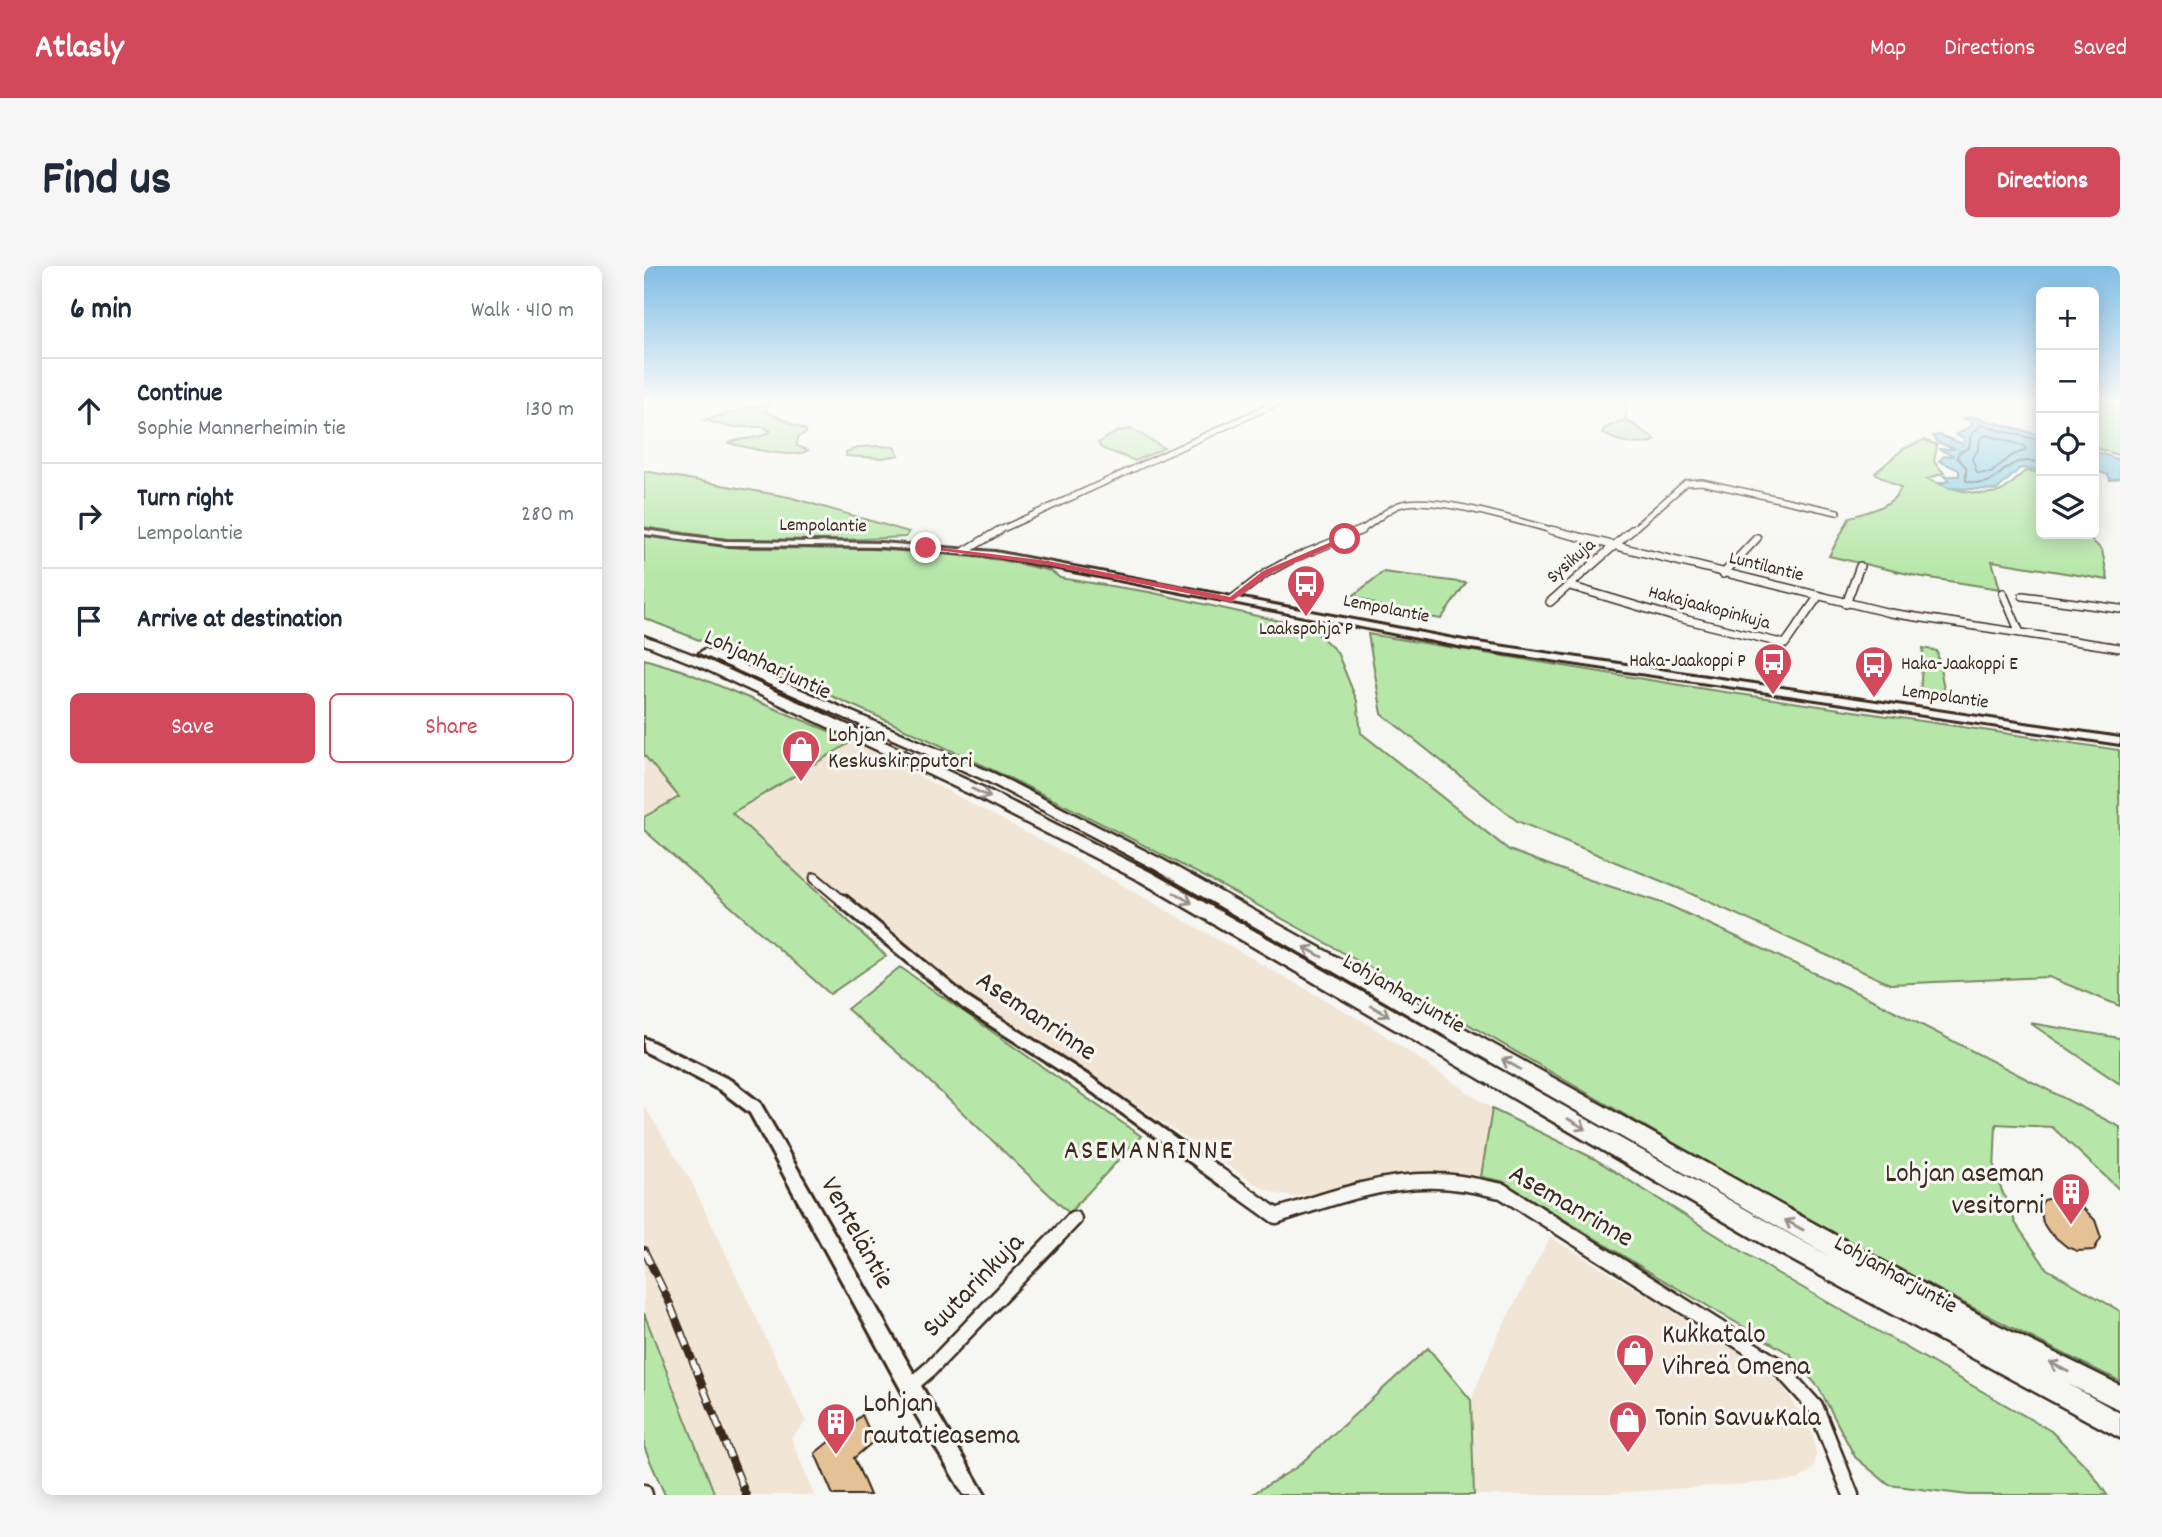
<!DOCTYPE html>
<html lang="en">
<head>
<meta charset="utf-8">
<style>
  body { margin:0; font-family:Dekko,sans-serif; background:#f6f6f7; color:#1f2937 }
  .controls { position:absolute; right:21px; top:21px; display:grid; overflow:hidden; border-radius:10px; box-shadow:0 4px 18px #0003 }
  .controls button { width:63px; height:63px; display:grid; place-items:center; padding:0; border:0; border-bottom:2px solid #e0e1e3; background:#fff; color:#1f2937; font:35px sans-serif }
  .stop { position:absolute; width:21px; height:21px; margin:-16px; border:5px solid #d1495b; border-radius:50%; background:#fff }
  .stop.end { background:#d1495b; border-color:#fff; box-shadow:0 2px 7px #0008 }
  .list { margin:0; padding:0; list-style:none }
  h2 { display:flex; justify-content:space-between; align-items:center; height:91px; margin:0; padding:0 28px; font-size:30px }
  h2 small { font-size:23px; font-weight:400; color:#747a83 }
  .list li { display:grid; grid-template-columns:46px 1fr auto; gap:21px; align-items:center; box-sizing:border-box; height:105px; padding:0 28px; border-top:2px solid #e0e1e3 }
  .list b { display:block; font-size:26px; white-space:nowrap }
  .list p { margin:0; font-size:23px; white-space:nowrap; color:#747a83 }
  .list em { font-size:23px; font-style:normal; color:#747a83 }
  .actions { display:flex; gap:14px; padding:21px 28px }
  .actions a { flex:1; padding:16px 0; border:2px solid #d1495b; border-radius:10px; text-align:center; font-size:24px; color:#d1495b }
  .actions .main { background:#d1495b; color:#fff }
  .icon { flex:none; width:38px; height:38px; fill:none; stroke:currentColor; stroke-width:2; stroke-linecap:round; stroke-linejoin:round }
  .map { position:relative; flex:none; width:1476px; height:1229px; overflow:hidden; border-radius:10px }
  header { display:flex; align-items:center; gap:42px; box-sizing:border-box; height:98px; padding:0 35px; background:#d1495b; color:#fff }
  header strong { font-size:33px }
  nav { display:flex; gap:38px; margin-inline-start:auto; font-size:24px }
  .intro { display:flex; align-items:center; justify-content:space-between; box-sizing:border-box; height:168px; padding:0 42px }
  h1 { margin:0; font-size:49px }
  .button { padding:18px 32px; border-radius:10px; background:#d1495b; color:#fff; font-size:24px; font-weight:700 }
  main { display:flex; gap:42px; padding:0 42px }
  aside { flex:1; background:#fff; border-radius:10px; box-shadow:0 4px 18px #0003 }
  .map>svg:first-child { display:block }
  .built { fill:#f1e6d6 }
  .green { fill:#b6e7a8; stroke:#788863; stroke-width:2 }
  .water { fill:#83cae4; stroke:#668a95; stroke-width:2 }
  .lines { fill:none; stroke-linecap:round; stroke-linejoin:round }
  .shore { stroke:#586a6d; stroke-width:2 }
  .stream { stroke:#668a95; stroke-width:2 }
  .building { fill:#e5c296; stroke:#3b2a1e; stroke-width:2 }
  .minor-far4-casing { stroke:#3b2a1e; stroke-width:8 }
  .minor-far3-casing { stroke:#3b2a1e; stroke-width:10 }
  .minor-far2-casing { stroke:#3b2a1e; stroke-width:13 }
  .minor-far1-casing { stroke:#3b2a1e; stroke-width:17 }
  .minor-casing { stroke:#3b2a1e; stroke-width:19 }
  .tertiary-casing { stroke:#3b2a1e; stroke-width:6 }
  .trunk-casing { stroke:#3b2a1e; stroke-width:5 }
  .minor-far4 { stroke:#f6f6f2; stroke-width:5 }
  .minor-far3 { stroke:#f6f6f2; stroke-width:7 }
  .minor-far2 { stroke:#f6f6f2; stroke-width:9 }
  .minor-far1 { stroke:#f6f6f2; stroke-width:11 }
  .minor { stroke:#f6f6f2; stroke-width:14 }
  .tertiary { fill:#f6f6f2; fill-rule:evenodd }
  .trunk { fill:#f6f6f2; fill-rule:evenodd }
  .rail-casing { stroke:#3b2a1e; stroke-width:8 }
  .rail { stroke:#f6f6f2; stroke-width:5; stroke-dasharray:15; stroke-linecap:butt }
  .oneway { stroke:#989088 }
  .route { fill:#d1495b }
  .labels { text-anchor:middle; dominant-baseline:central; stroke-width:6; stroke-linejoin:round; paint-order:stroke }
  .far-street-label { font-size:19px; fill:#3b2a1e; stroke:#f6f6f2 }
  .far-poi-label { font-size:19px; fill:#3b2a1e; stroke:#f6f6f2 }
  .street-label { font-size:23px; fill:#3b2a1e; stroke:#f6f6f2 }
  .poi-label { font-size:23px; fill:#3b2a1e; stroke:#f6f6f2; text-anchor:start }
  .near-street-label { font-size:28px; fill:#3b2a1e; stroke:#f6f6f2 }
  .near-neighbourhood-label { font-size:28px; letter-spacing:2px; fill:#3b2a1e; stroke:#f6f6f2 }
  .near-poi-label { font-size:28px; fill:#3b2a1e; stroke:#f6f6f2; text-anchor:start }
</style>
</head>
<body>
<header>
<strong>Atlasly</strong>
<nav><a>Map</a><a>Directions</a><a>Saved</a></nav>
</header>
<div class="intro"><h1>Find us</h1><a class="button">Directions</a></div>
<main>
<aside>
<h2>6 min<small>Walk · 410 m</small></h2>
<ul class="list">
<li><svg class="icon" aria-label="ahead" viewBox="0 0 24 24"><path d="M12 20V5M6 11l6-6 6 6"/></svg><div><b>Continue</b><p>Sophie Mannerheimin tie</p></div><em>130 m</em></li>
<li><svg class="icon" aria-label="right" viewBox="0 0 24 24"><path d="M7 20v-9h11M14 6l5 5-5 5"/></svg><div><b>Turn right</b><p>Lempolantie</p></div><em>280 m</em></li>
<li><svg class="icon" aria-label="arrive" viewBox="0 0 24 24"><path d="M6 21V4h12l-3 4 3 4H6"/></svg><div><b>Arrive at destination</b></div></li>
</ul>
<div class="actions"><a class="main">Save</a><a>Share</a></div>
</aside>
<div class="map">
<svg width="1476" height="1229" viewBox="0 0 1476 1229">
  <rect width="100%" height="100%" fill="#f6f6f2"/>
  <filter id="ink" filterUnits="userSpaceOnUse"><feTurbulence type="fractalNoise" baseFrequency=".0143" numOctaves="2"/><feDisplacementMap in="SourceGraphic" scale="14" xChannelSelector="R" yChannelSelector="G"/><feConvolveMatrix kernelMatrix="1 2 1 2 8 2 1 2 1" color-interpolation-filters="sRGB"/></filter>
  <g filter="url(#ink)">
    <!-- built -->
    <path class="built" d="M209 475 430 592 727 760 848 843 837 911 806 906 754 910 652 931 634 928 616 921 176 630 88 546Z
      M0 489 35 531 0 551Z
      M0 840 46 913 162 1156 147 1172 170 1229H71L0 1047Z
      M906 971 1113 1096 1139 1120 1169 1168 1172 1188 1170 1202 1154 1214 945 1229H830L827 1134 853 1071Z"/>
    <!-- green -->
    <path class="green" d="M1450 135H1476V190L1450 181Z
      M128 136 121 145 162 164V167L154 171 153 180 164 184C151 195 103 181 85 177 99 170 115 175 127 165L119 161H86L60 154Z
      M977 155 987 157 1012 174C995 182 974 176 958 167L961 162Z
      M488 163 520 182 491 195 457 182 454 177 474 165Z
      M1280 174 1293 179 1290 196 1300 207 1283 213C1305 222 1331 231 1355 226 1363 224 1374 211 1381 205L1397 206V268H1441L1458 284 1464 314 1348 295 1356 323 1273 310 1185 290 1206 251C1226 245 1247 242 1257 222L1231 207 1259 183Z
      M234 180 250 181 255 189 238 192 202 190V186L216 181Z
      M0 205 145 231 265 266 262 271 176 275 83 273 0 261Z
      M0 270 96 282 227 283 298 288 357 294 407 305 416 312 505 326 668 362 693 386 713 435 717 467 865 584 943 613 1024 639 1233 736 1476 861V924L1408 861 1352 858 1350 906 1372 958 1403 1003 1476 1045V1115C1194 981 929 815 657 663 445 546 225 440 0 352Z
      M739 306 822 317 797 353 747 345 710 329Z
      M724 368 1067 424 1475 484 1476 740 1405 711 1246 718 1041 625 873 555 738 448Z
      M1279 382 1293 385 1302 434 1276 430Z
      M0 393 37 404 209 475 88 547 242 690 186 728 0 564V551L35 531 0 489Z
      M256 701 497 870 425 947 269 800 203 743Z
      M1386 757 1476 772V818Z
      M848 843 949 892 1133 1007 1407 1165 1445 1203 1463 1229H1324L1245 1219 1211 1191 1175 1122 1146 1088 1004 1005 858 915 837 911Z
      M0 1047 5 1060 71 1229H21L0 1181Z
      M784 1082 827 1134 830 1229H607L653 1201Z"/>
    <!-- water -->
    <path class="water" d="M1329 151 1397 169V204L1376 202 1353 224 1304 222 1296 217 1305 215 1300 210H1315V204L1295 195 1300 190H1310L1295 183H1312L1293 176 1289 170 1296 169 1319 178 1320 172 1312 169 1328 159 1327 155 1318 152Z
      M1450 185 1476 194V212L1466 214 1464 209 1450 204Z"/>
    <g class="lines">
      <!-- shore -->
      <path class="shore" d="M1342 169 1380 180 1382 184 1367 190 1347 207H1333L1328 192 1334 184 1336 173Z
        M1397 175 1337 159 1327 169 1325 182 1315 186 1313 191 1322 201V215C1355 223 1351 204 1374 196 1380 194 1390 196 1397 196"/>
      <!-- stream -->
      <path class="stream" d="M981 156 983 135"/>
    </g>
    <!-- building -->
    <path class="building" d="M1415 930 1435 938 1451 954 1457 972 1450 984 1433 985 1423 981 1405 966 1399 957 1396 940 1400 934Z
      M218 1149 230 1175 210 1192 226 1229H189L171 1187Z"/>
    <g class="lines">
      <defs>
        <path id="minor-far4" d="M352 266 637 135
          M714 266C727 259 743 243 755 239 786 227 880 257 915 266
          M986 266 1042 217 1058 216 1193 246"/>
        <path id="minor-far3" d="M907 264 1246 347 1476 382
          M321 285 356 264
          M1079 308 1113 272
          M926 320 1027 350 1141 378 1174 331
          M1359 327 1376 367
          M1379 330 1476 343
          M587 334 622 307 648 293 718 264
          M906 336 988 264
          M1202 338 1216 300"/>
        <path id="minor-far2" d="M171 612 201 637"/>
        <path id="minor-far1" d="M199 635 323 738 441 814 560 899"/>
        <path id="minor" d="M558 897 632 950C684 933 739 913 794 915 816 915 837 921 858 925L1133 1099 1172 1142 1207 1229
          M266 1120 286 1103 430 953
          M0 1226 1 1229"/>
        <path id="tertiary" d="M0 264 82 275 237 277 351 286 820 375 1476 472V478L820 381 351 290 237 281 82 279 0 268Z
          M0 772 86 814 116 837 273 1113 341 1229H320L259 1127 106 847 76 824 0 785Z"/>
        <path id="trunk" d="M0 370 63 394 338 521 508 607 1149 970 1185 990 509 602 341 514 55 387 61 383 65 384 351 508 519 594 1155 949 1354 1059 1476 1119V1144L1424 1118 1476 1147V1172L1133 986 496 615 328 529 55 400 0 378Z"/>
      </defs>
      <!-- minor-far4 casing -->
      <use href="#minor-far4" class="minor-far4-casing"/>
      <!-- minor-far3 casing -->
      <use href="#minor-far3" class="minor-far3-casing"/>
      <!-- minor-far2 casing -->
      <use href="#minor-far2" class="minor-far2-casing"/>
      <!-- minor-far1 casing -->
      <use href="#minor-far1" class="minor-far1-casing"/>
      <!-- minor casing -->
      <use href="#minor" class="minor-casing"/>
      <!-- tertiary casing -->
      <use href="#tertiary" class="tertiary-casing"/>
      <!-- trunk casing -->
      <use href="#trunk" class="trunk-casing"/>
      <!-- minor-far4 -->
      <use href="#minor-far4" class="minor-far4"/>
      <!-- minor-far3 -->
      <use href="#minor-far3" class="minor-far3"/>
      <!-- minor-far2 -->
      <use href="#minor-far2" class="minor-far2"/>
      <!-- minor-far1 -->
      <use href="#minor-far1" class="minor-far1"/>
      <!-- minor -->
      <use href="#minor" class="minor"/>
      <!-- tertiary -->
      <use href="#tertiary" class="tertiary"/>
      <!-- trunk -->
      <use href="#trunk" class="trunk"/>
      <defs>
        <path id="rail" d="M0 984 26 1038 102 1229"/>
      </defs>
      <!-- rail casing -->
      <use href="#rail" class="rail-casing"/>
      <!-- rail -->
      <use href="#rail" class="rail"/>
    </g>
    <!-- one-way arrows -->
    <defs><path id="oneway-shaft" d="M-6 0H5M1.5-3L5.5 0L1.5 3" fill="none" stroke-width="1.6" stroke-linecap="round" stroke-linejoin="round" transform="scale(1.75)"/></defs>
    <g class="oneway">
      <use href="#oneway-shaft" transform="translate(337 527) rotate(26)"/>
      <use href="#oneway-shaft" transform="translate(539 632) rotate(30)"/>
      <use href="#oneway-shaft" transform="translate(669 686) rotate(-151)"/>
      <use href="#oneway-shaft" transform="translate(736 745) rotate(30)"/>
      <use href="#oneway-shaft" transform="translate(867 798) rotate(-150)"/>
      <use href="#oneway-shaft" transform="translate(933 858) rotate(30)"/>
      <use href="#oneway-shaft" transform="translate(1150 959) rotate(-151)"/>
      <use href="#oneway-shaft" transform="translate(1415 1101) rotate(-153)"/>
    </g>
  </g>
  <!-- sky -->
  <linearGradient id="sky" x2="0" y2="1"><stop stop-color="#7fbde6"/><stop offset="0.44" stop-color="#fbfbf9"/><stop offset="1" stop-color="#fbfbf9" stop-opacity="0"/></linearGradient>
  <rect width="1476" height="307" fill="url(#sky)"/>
  <!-- route -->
  <path class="route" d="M699 271 705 273 625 308 587 336 404 299 279 282 282 280 404 295 586 331 619 305Z"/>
  <!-- icons -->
  <defs>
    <symbol id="bus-pin" viewBox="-11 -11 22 30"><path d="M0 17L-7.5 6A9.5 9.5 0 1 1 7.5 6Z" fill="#d1495b" stroke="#f6f6f2"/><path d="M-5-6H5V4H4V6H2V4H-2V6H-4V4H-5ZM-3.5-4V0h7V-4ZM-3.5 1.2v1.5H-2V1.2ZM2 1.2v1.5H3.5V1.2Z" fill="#fff"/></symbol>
    <symbol id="shop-pin" viewBox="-11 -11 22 30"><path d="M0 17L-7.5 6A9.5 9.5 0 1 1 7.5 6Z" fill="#d1495b" stroke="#f6f6f2"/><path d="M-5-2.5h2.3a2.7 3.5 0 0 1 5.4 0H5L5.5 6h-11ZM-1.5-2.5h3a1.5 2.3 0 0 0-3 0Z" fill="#fff"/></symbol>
    <symbol id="building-pin" viewBox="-11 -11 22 30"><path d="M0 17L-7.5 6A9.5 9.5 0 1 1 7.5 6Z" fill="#d1495b" stroke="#f6f6f2"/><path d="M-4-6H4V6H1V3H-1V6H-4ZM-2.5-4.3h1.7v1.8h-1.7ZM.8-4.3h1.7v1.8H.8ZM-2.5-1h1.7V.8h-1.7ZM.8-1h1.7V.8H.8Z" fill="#fff"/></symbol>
  </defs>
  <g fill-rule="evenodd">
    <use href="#bus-pin" x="640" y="296" width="44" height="60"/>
    <use href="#bus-pin" x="1107" y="374" width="44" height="60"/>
    <use href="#bus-pin" x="1208" y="377" width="44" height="60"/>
    <use href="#shop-pin" x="135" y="461" width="44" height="60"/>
    <use href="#building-pin" x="1405" y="904" width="44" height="60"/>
    <use href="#shop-pin" x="969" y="1065" width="44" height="60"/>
    <use href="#shop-pin" x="962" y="1132" width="44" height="60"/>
    <use href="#building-pin" x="170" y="1134" width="44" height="60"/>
  </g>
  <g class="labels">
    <!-- far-street labels -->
    <g class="far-street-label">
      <text transform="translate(179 261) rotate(1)">Lempolantie</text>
      <text transform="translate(928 296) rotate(-41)">Sysikuja</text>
      <text transform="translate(1122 302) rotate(14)">Luntilantie</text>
      <text transform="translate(1065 343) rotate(15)">Hakajaakopinkuja</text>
      <text transform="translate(742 344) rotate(11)">Lempolantie</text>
      <text transform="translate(1301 432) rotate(8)">Lempolantie</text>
    </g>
    <!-- far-poi labels -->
    <g class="far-poi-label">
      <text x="662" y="364">Laakspohja P</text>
      <text x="1102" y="396" text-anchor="end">Haka-Jaakoppi P</text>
      <text x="1257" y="399" text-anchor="start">Haka-Jaakoppi E</text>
    </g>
    <!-- street labels -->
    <g class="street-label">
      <text transform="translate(123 400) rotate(25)">Lohjanharjuntie</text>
      <text transform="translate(759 729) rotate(30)">Lohjanharjuntie</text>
      <text transform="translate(1251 1010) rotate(29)">Lohjanharjuntie</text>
    </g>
    <!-- poi labels -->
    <g class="poi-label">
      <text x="184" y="470">Lohjan<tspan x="184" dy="26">Keskuskirpputori</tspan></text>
    </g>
    <!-- near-street labels -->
    <g class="near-street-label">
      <text transform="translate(391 752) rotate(34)">Asemanrinne</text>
      <text transform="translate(926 942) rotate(30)">Asemanrinne</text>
      <text transform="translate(211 968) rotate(61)">Venteläntie</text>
      <text transform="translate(331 1021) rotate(-46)">Suutarinkuja</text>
    </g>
    <!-- near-neighbourhood labels -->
    <g class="near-neighbourhood-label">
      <text x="505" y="887">ASEMANRINNE</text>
    </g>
    <!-- near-poi labels -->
    <g class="near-poi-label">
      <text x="1400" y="910" text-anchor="end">Lohjan aseman<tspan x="1400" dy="32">vesitorni</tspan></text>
      <text x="1018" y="1071">Kukkatalo<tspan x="1018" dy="32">Vihreä Omena</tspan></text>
      <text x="219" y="1140">Lohjan<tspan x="219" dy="32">rautatieasema</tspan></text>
      <text x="1011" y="1154">Tonin Savu&amp;Kala</text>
    </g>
  </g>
</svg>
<div class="controls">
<button>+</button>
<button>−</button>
<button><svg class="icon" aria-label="locate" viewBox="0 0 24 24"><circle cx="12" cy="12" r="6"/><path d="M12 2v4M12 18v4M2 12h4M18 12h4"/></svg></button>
<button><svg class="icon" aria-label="layers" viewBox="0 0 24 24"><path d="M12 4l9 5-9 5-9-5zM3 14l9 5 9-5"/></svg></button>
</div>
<div class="stop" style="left:701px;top:273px"></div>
<div class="stop end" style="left:282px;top:282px"></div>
</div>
</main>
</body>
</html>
